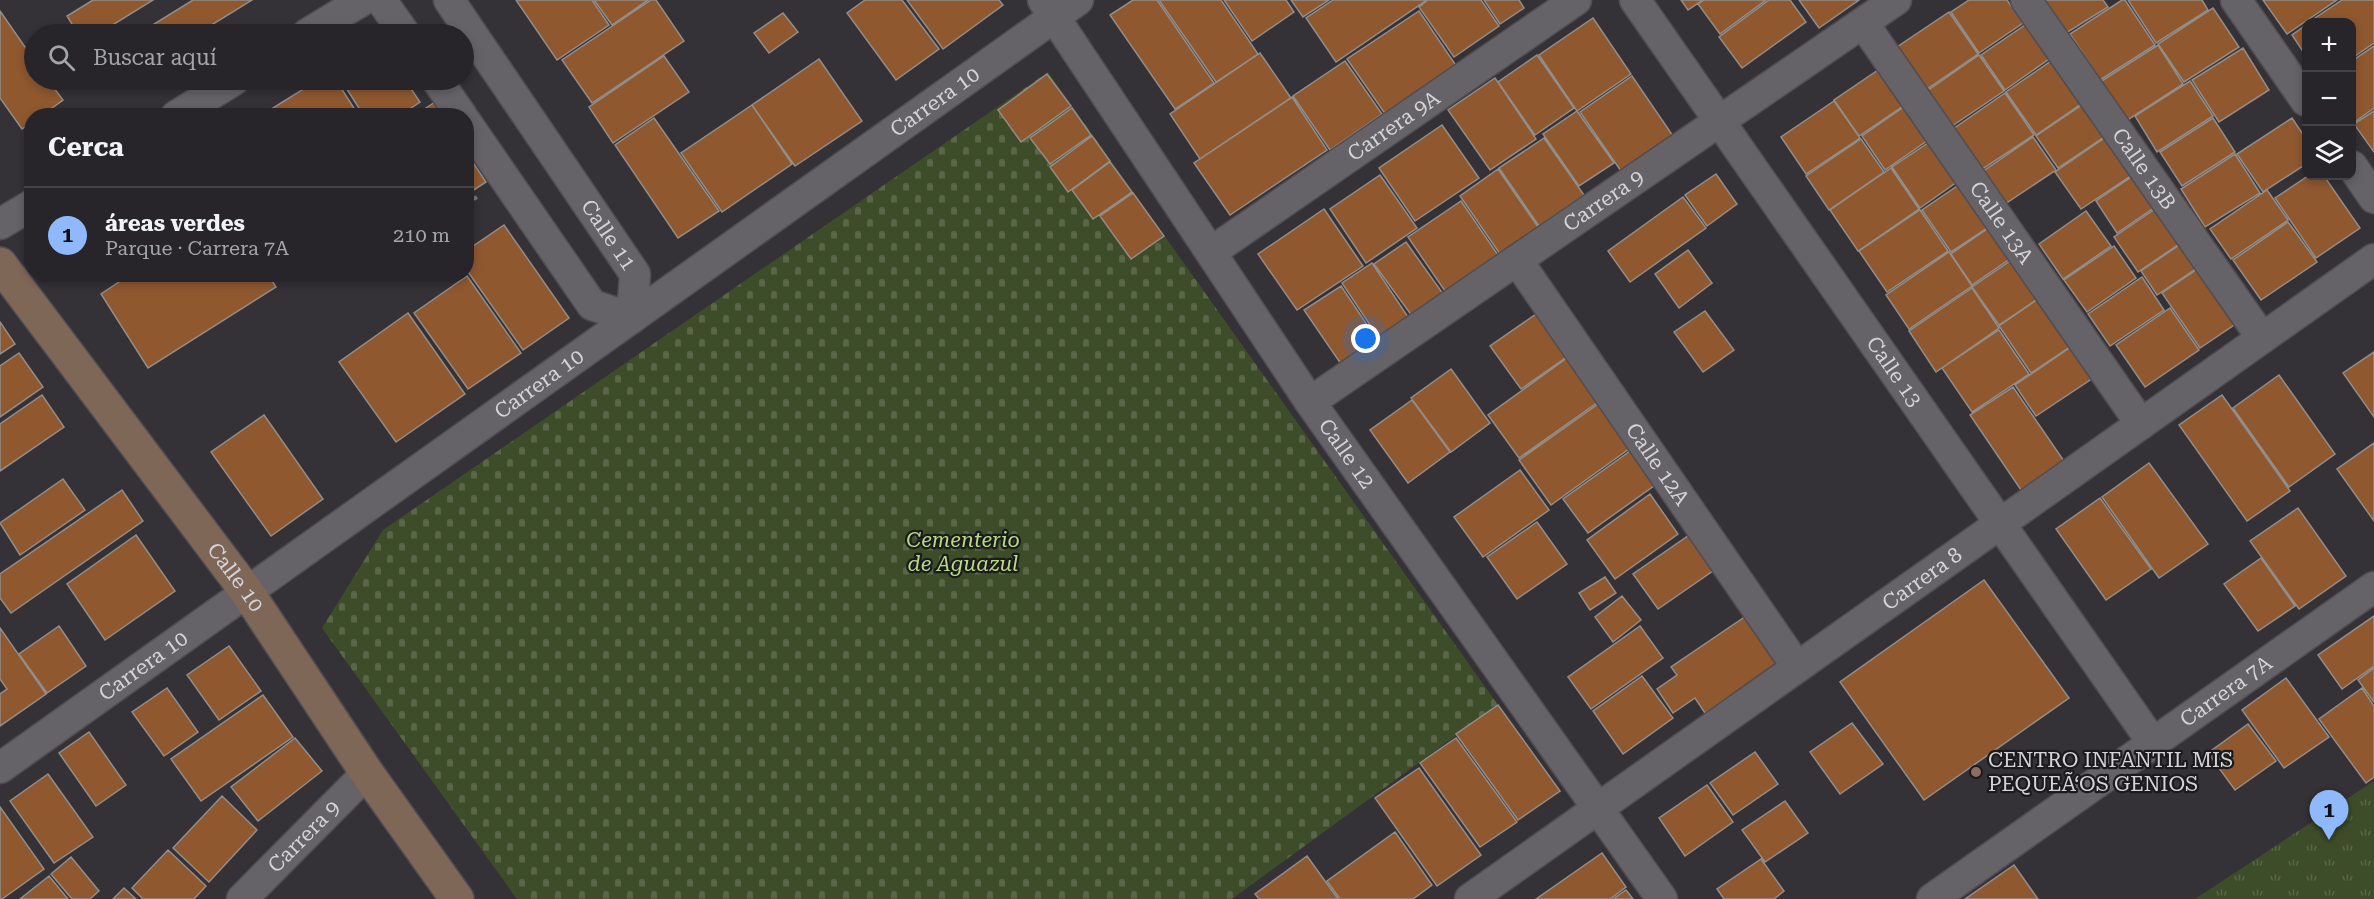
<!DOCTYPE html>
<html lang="es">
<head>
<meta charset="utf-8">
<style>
  body { margin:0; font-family:"Roboto Serif",serif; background:#2f2d31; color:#f1f3f6 }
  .controls { position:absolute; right:18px; top:18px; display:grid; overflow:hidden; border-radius:12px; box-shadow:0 3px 9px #0003 }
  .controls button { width:54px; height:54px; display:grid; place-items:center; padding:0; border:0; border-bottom:2px solid #434246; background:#272529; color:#f1f3f6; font:30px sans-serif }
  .you { position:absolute; left:1366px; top:339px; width:21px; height:21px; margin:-15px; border:4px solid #fff; border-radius:50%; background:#1a73e8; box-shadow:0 0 0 9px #1a73e833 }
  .badge { display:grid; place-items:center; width:39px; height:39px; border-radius:50%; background:#8fb8fd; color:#111; font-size:20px; font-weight:700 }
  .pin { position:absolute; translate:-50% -50px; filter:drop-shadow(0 2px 3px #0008) }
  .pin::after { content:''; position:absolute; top:32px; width:21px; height:18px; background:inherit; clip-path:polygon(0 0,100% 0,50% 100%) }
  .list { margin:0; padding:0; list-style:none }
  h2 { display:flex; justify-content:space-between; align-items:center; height:78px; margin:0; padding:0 24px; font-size:26px }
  h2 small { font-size:20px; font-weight:400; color:#a4a5a8 }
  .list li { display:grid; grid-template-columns:39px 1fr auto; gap:18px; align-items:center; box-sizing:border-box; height:96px; padding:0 24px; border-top:2px solid #434246 }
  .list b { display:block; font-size:22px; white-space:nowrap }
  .list p { margin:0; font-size:20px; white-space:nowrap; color:#a4a5a8 }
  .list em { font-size:20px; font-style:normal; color:#a4a5a8 }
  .icon { flex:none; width:33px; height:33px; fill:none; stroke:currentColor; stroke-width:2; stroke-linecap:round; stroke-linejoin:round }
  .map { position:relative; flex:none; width:2374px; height:899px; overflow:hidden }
  .search { position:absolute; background:#272529; box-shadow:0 3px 9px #0003; left:24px; top:24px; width:450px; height:66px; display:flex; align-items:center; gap:15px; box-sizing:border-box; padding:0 21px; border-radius:33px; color:#a4a5a8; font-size:22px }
  .panel { position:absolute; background:#272529; box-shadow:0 3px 9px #0003; left:24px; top:108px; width:450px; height:174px; border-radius:24px }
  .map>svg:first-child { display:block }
  .cemetery { fill:url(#cemetery-stones) }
  .park { fill:url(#park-tufts) }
  .building { fill:#8f582f; stroke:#938d89; stroke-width:1.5 }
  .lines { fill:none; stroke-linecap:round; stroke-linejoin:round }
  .street-casing { stroke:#504d52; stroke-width:33 }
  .secondary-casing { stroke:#504d52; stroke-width:36 }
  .path { stroke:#78767b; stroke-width:4; stroke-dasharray:6 3; stroke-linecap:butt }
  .street { stroke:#656268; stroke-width:30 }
  .secondary { stroke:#7f6758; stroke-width:33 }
  .education-dot { fill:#8d6e63; stroke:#1b1a1c; stroke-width:2 }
  .labels { text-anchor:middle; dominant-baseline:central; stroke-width:4.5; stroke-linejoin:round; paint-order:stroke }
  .street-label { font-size:21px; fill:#d5d3d7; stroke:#1b1a1c }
  .park-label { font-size:21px; font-style:italic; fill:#b8dc84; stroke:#1b1a1c }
  .poi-label { font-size:21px; fill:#d5d3d7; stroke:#1b1a1c; text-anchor:start }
</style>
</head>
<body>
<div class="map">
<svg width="2374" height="899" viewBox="0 0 2374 899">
  <defs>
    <pattern id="cemetery-stones" width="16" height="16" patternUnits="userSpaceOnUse" patternTransform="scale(1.5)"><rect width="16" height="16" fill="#3e4d29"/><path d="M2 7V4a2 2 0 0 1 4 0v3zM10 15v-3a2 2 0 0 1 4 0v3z" fill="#596647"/></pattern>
    <pattern id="park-tufts" width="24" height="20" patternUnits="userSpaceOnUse" patternTransform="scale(1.5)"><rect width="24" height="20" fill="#3e4d29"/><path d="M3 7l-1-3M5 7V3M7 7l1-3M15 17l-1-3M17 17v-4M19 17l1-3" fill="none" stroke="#596647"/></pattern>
  </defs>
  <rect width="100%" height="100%" fill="#343137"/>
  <!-- cemetery -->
  <path class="cemetery" d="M1048 72 1498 705 1232 899H517L322 628 383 530Z"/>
  <!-- park -->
  <path class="park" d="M2374 781V899H2195Z"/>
  <!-- building -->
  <path class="building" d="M93 0H153L98 34H78L67 16Z
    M193 0H252L197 34H138Z
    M516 0H592L609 25 557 60Z
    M594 0H648L612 25Z
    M651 0H656L684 41 592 103 562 60Z
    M865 0H902L939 49 896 80 847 13Z
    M907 0H999L1003 5 943 49Z
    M1133 0H1157L1214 83 1175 109 1110 15Z
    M1159 0H1221L1258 54 1216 82Z
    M1224 0H1286L1294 12 1252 41Z
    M1291 0H1329L1303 17Z
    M1333 0H1427L1336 62 1306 18Z
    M1428 0H1481L1499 26 1454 57 1419 7Z
    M1484 0H1519L1524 8 1500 24Z
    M1681 0H1703L1688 10Z
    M1704 0H1766L1720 34 1698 4Z
    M1769 0H1790L1806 22 1742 68 1719 37Z
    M1799 0H1859L1819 28Z
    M1969 0H2007L2023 23 1979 53 1951 12Z
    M2045 0H2103L2108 7 2066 33Z
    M2122 0H2125L2155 45 2100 80 2070 34Z
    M2128 0H2202L2208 10 2156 43Z
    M2263 0H2337L2287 34Z
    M2342 0H2374V43L2352 58V22H2309Z
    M2213 8 2239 47 2184 82 2158 44Z
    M0 11 34 60V80H48L63 100 41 116H32V122L22 129 0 98Z
    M1419 11 1457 67 1386 115 1347 59Z
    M1949 12 1978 54 1927 89 1897 47Z
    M783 13 798 32 769 53 754 33Z
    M1593 18 1631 74 1577 111 1539 55Z
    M2025 25 2049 59 2005 90 1981 55Z
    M2306 25V56L2292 35Z
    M2158 45 2183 84 2126 121 2100 82Z
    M2374 46V108L2353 123 2352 61Z
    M2243 48 2269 90 2219 122 2192 80Z
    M1260 53 1291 98 1200 159 1170 114Z
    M1537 55 1574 108 1535 135 1498 82Z
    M1979 55 2004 91 1952 126 1927 91Z
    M664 56 689 92 613 143 589 107Z
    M819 59 862 121 795 166 752 105Z
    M1345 61 1382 114 1330 150 1293 96Z
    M2051 61 2081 104 2036 135 2006 92Z
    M1884 66 1909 102 1859 136 1834 100Z
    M1047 74 1071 106 1021 142 998 110Z
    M1632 76 1673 136 1621 171 1580 112Z
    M1495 78 1536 139 1490 170 1448 110Z
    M107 80H126L112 88Z
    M318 80H336L359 116H260Z
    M341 80H405L420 102 399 116H364Z
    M2190 81 2213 116 2157 152 2135 116Z
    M2005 93 2034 135 1981 170 1953 129Z
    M1292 97 1327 150 1230 215 1194 163Z
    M1834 101 1860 138 1806 174 1781 137Z
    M435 102 443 116H414Z
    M1911 102 1934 136 1885 170 1862 136Z
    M752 105 792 164 722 212 681 153Z
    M2082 105 2104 137 2058 168 2036 136Z
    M1072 108 1091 135 1050 164 1030 138Z
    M1577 111 1614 163 1579 186 1543 134Z
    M2374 111V152L2354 124Z
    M654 118 719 211 678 238 615 145Z
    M2213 118 2235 152 2182 186 2160 152Z
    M2292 118 2306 139V164L2263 192 2237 154Z
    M1442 125 1479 178 1415 221 1379 168Z
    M1092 136 1110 161 1068 192 1050 167Z
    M1937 137 1964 177 1920 208 1892 167Z
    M2033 137 2056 170 2005 204 1982 172Z
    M2106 137 2132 175 2081 209 2055 172Z
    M1544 138 1584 195 1539 226 1499 168Z
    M1861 139 1884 172 1829 210 1806 176Z
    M466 152 486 182 466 195Z
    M2235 154 2260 193 2205 227 2181 189Z
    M1110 162 1132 192 1093 219 1072 190Z
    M1891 168 1919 209 1858 251 1830 210Z
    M1498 169 1538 227 1500 254 1460 196Z
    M1716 174 1737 204 1707 226 1685 195Z
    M2136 174 2158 205 2117 233 2096 201Z
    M1380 175 1417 228 1366 263 1330 209Z
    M2308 176H2324L2360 228 2316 258 2275 198Z
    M1966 180 1995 223 1951 252 1922 210Z
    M2267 190 2288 220 2231 259 2210 229Z
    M1133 193 1164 236 1131 259 1100 216Z
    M1683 197 1706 228 1630 282 1608 251Z
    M1461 201 1498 255 1445 291 1408 237Z
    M2161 205 2185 240 2138 272 2114 237Z
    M1324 209 1363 266 1297 310 1258 254Z
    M1920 210 1948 251 1887 292 1859 251Z
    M2086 211 2111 246 2063 279 2039 244Z
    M2288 222 2317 262 2261 300 2233 260Z
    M1996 223 2017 254 1972 285 1951 254Z
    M504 225 569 318 523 350 466 269V251Z
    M2187 240 2203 264 2157 295 2141 271Z
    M1406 242 1446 298 1415 320 1374 264Z
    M2114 246 2136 278 2087 312 2064 280Z
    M1688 250 1712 283 1679 308 1655 274Z
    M1949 252 1972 286 1909 329 1886 295Z
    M2019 255 2045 294 1999 325 1972 287Z
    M1372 263 1410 320 1380 340 1342 283Z
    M2205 264 2243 319 2200 348 2162 293Z
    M131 274H268L276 287 148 368 101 294Z
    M467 276 521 353 468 389 414 313Z
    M2142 277 2164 310 2110 346 2088 314Z
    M1341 286 1378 341 1341 364 1304 310Z
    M1972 288 1999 328 1936 372 1909 331Z
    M2041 297 2074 344 2031 373 1999 326Z
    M2170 308 2199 350 2145 387 2116 345Z
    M1705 311 1734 350 1703 372 1674 332Z
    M1539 312 1571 354 1521 389 1490 346Z
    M408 313 465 394 396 442 339 362Z
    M0 322 15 344 0 354Z
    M1999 330 2029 374 1972 412 1942 368Z
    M2074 345 2096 376 2036 416 2015 385Z
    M2374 352V417L2343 373Z
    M19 353 43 387 0 417V366Z
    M1567 358 1598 402 1519 458 1488 415Z
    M1451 369 1490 423 1451 452 1411 398Z
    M2279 375 2335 454 2289 487 2233 408Z
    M2013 387 2064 461 2021 490 1970 415Z
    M42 395 64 427 0 471V424Z
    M2222 395 2290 491 2247 521 2179 425Z
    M1412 400 1450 452 1408 483 1370 430Z
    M1601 402 1633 446 1551 505 1519 460Z
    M264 415 323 499 271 536 211 452Z
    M2374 443V521L2337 469Z
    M1633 449 1658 483 1588 533 1563 499Z
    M2149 463 2208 544 2159 578 2102 497Z
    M1520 470 1549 510 1483 557 1454 517Z
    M63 479 85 510 20 555 0 523Z
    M122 490 143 521 11 613 0 598V574Z
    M1650 494 1678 534 1615 579 1587 540Z
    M2100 498 2151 569 2106 600 2056 529Z
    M2298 508 2346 576 2299 609 2250 541Z
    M1537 522 1567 564 1517 599 1487 557Z
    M1695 531 1720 566 1658 609 1633 574Z
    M136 535 175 591 105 640 67 584Z
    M2261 558 2295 606 2258 631 2224 584Z
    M1605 577 1616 593 1590 610 1579 593Z
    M1984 580 2069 698 1924 800 1840 682Z
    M1622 596 1641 620 1613 642 1595 617Z
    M1749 614 1782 661 1705 713 1695 698 1673 713 1657 689 1677 675 1671 667Z
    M2374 616V666L2342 689 2318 655Z
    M59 626 86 666 47 693 19 654Z
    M1640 626 1663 658 1591 709 1568 677Z
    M0 628 46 694 0 726V694L7 689 0 679Z
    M229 646 261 691 219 720 187 675Z
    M2374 668V702L2358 680Z
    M1642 676 1673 718 1623 754 1593 711Z
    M2286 678 2329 737 2284 768 2242 710Z
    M167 688 198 732 164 756 132 712Z
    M2362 688 2374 706V777L2366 783 2319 719Z
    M263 695 293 737 201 801 171 759Z
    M1498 705 1560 791 1518 820 1456 734Z
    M1852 723 1883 764 1840 794 1810 752Z
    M2248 724 2276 761 2235 790 2208 753Z
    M89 732 126 785 96 806 59 753Z
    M295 738 322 771 258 821 231 787Z
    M1456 738 1517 822 1480 847 1420 763Z
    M1755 752 1778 784 1733 815 1710 783Z
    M1419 768 1481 855 1437 886 1375 798Z
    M48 774 93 837 54 863 10 801Z
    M1707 785 1733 822 1685 856 1659 818Z
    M222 796 257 830 209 882 173 848Z
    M1785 801 1808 833 1765 862 1742 830Z
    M0 807 44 869 2 899H0Z
    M1395 832 1432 885 1413 899H1340L1327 881Z
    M168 850 206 886 194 899H143L132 888Z
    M1602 853 1626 887 1610 899H1536Z
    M1307 856 1338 899H1259L1255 894Z
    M71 857 99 891 90 899H72L51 874Z
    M1761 859 1784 891 1774 899H1724L1717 889Z
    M2014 865 2038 899H1965Z
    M49 876 68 899H20Z
    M124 888 136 899H113Z
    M1626 890 1633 899H1613Z"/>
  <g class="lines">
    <defs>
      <g id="street">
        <path d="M381 0 405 34"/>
        <path id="s1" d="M449 0 635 274 632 318 592 305 466 122"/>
        <path id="s2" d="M1043 0 1310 402 1662 899"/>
        <path id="s3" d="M1635 0 2153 743"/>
        <path id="s4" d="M2026 0 2262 338"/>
        <path d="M2236 0 2306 101"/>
        <path id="s5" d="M1863 23 2141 424"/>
        <path d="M307 34 363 0"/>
        <path d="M437 80 462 116"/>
        <path d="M176 116 234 80"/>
        <path d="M2352 166 2374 198"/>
        <path d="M0 224 32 205"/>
        <path id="s6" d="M1211 252 1576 0"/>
        <path id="s7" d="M1517 260 1797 667"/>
        <path id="s8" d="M1310 402 1896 0"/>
        <path id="s9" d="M0 768 1078 0"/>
        <path id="s10" d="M242 899 367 773"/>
        <path id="s11" d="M1470 899 2374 259"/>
        <path id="s12" d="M1932 899 2374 587"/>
      </g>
      <g id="secondary">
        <path id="s13" d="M0 264 247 592 367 773 457 899"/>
      </g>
    </defs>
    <!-- street casing -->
    <use href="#street" class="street-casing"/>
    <!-- secondary casing -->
    <use href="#secondary" class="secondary-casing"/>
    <!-- path -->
    <path class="path" d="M466 204 477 197"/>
    <!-- street -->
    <use href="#street" class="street"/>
    <!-- secondary -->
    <use href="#secondary" class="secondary"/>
  </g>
  <!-- markers -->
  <circle class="education-dot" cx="1976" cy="772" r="6"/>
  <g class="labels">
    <!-- street labels -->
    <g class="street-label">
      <text stroke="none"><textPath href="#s9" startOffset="1148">Carrera 10</textPath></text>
      <text stroke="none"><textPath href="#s6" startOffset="222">Carrera 9A</textPath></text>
      <text stroke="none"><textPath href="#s4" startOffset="206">Calle 13B</textPath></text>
      <text stroke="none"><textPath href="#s8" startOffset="356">Carrera 9</textPath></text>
      <text stroke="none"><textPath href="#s5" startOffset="243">Calle 13A</textPath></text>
      <text stroke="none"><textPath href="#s1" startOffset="284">Calle 11</textPath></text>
      <text stroke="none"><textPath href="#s3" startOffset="453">Calle 13</textPath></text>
      <text stroke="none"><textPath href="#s9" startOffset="662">Carrera 10</textPath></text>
      <text stroke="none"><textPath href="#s2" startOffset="546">Calle 12</textPath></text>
      <text stroke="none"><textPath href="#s7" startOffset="248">Calle 12A</textPath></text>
      <text stroke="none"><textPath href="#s13" startOffset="392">Calle 10</textPath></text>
      <text stroke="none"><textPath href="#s11" startOffset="554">Carrera 8</textPath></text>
      <text stroke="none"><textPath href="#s9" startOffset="176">Carrera 10</textPath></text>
      <text stroke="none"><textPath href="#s12" startOffset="360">Carrera 7A</textPath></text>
      <text stroke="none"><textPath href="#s10" startOffset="88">Carrera 9</textPath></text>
    </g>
    <!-- park labels -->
    <g class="park-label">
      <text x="963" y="540">Cementerio<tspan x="963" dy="24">de Aguazul</tspan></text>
    </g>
    <!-- poi labels -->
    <g class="poi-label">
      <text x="1988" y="760">CENTRO INFANTIL MIS<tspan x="1988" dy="24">PEQUEÃ‘OS GENIOS</tspan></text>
    </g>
  </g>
</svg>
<div class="controls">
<button>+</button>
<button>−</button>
<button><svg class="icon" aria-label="layers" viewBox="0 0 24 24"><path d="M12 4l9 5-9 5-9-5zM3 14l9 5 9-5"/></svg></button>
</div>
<div class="you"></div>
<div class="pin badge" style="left:2329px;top:840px">1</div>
<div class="search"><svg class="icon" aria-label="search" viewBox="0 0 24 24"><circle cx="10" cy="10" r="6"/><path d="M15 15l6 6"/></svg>Buscar aquí</div>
<section class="panel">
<h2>Cerca<small></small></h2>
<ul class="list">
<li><span class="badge">1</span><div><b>áreas verdes</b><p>Parque · Carrera 7A</p></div><em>210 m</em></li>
</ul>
</section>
</div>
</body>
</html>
